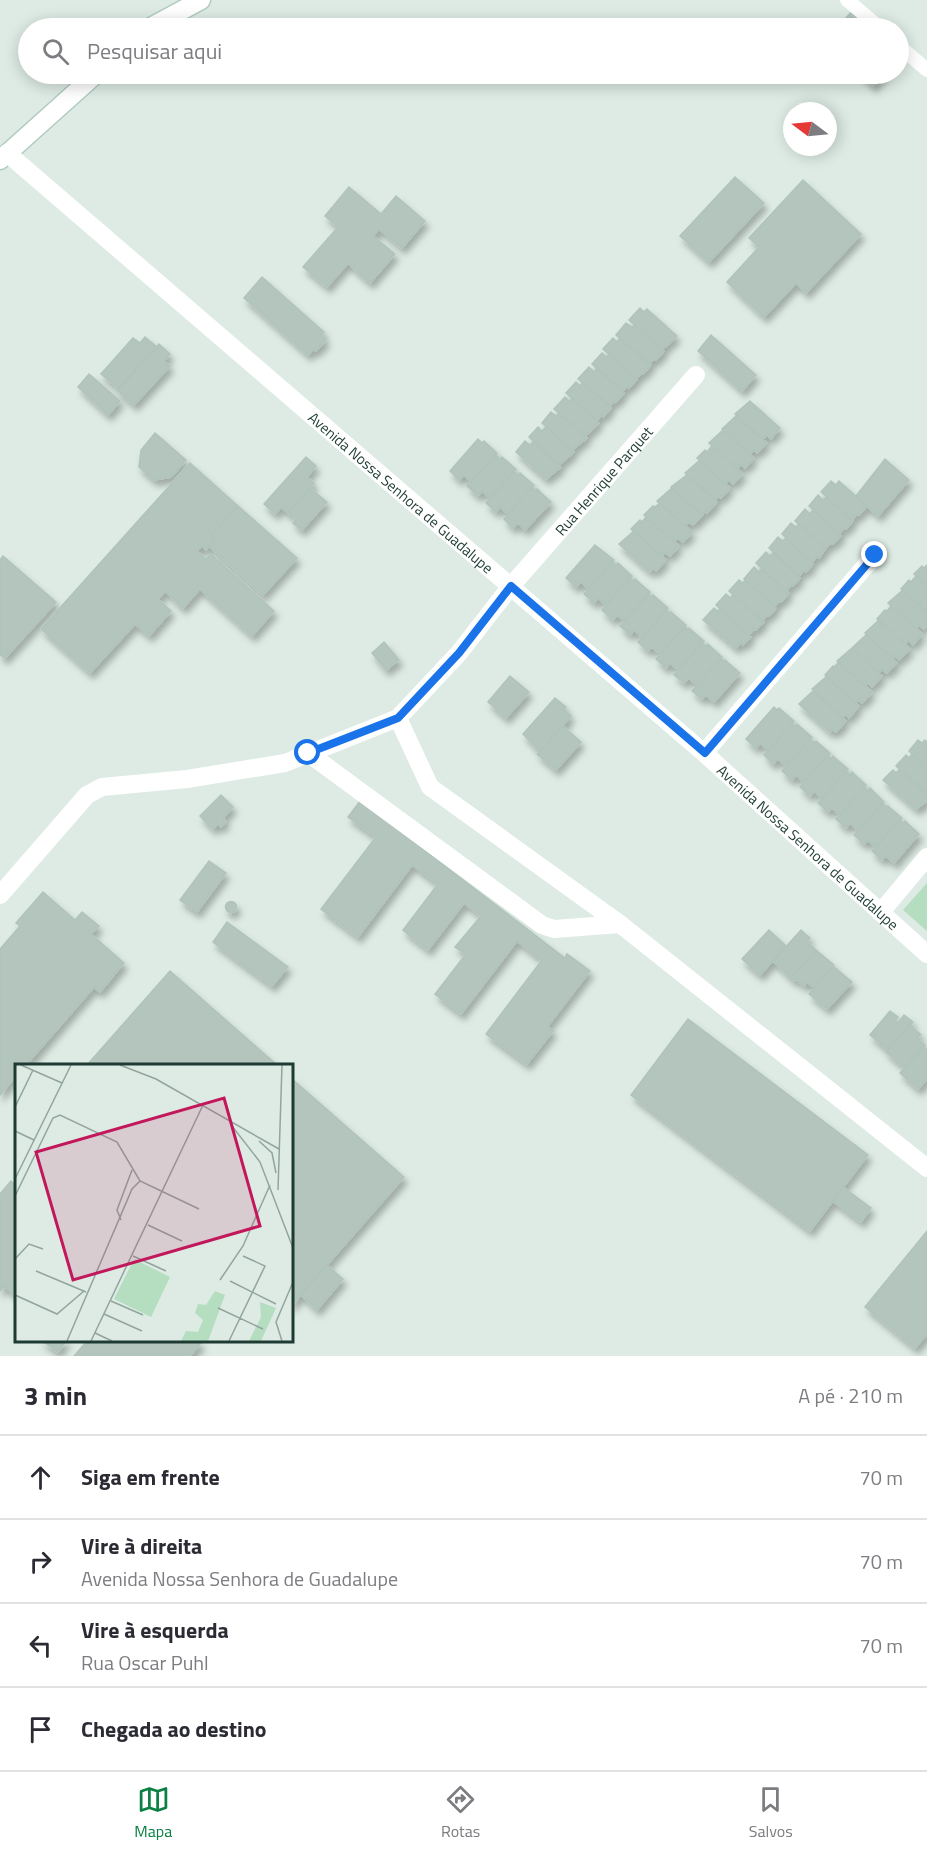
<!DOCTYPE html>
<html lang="pt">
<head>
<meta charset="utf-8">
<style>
  body { margin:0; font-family:"Titillium Web",sans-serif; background:#f7f7f7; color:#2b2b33 }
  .compass { position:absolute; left:783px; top:102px; width:54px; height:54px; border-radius:50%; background:#fff; box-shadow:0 3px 15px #0003; rotate:286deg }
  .stop { position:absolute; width:18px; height:18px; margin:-14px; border:4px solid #1a73e8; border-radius:50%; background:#fff }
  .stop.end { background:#1a73e8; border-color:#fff; box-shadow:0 2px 6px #0008 }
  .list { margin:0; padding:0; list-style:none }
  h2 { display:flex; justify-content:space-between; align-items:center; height:78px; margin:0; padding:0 24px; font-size:26px }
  h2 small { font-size:20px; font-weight:400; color:#7c7c81 }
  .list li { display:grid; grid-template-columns:39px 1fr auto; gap:18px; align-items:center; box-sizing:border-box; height:84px; padding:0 24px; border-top:2px solid #e1e1e2 }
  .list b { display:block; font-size:22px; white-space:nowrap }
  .list p { margin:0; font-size:20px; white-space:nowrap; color:#7c7c81 }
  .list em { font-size:20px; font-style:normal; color:#7c7c81 }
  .icon { flex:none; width:33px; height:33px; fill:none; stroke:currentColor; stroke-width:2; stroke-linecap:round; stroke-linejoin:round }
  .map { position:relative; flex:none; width:927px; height:1356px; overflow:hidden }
  .search { position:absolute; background:#fff; box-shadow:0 3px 15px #0003; left:18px; right:18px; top:18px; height:66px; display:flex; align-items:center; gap:15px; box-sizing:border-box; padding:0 21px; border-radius:33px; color:#7c7c81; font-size:22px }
  .sheet { height:414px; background:#fff }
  nav { display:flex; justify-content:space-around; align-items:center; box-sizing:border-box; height:84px; border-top:2px solid #e1e1e2; background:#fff; font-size:16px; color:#7c7c81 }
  nav a { display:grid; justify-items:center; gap:3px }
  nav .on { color:#0b8043 }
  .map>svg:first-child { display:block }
  .green { fill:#b4debf }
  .building { fill:#b3c5bd; stroke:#b0c4bb; stroke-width:1.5; filter:url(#shadow) }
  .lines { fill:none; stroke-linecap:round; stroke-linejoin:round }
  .secondary-casing { stroke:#b0cbc1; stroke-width:21 }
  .service { stroke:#fff; stroke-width:14 }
  .minor { stroke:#fff; stroke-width:18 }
  .secondary { stroke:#fff; stroke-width:18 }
  .route { stroke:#1a73e8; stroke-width:8 }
  .labels { text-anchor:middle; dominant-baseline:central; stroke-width:4.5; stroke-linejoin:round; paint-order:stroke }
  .street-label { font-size:15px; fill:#1e3b33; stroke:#eef7f2 }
  .inset-road { fill:none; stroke:#91a59d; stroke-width:1.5 }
  .view { fill:#c2185b; fill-opacity:0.15; stroke:#c2185b; stroke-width:3 }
  .inset-edge { fill:none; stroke:#1e3b33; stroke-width:3 }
</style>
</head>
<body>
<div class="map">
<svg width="927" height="1356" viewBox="0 0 927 1356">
  <defs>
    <filter id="shadow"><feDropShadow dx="3.5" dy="6" stdDeviation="3" flood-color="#0004"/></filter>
  </defs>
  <rect width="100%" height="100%" fill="#ddebe4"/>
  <!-- green -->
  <path class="green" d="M927 883V931L903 910Z"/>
  <!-- building -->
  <path class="building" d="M852 11 871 28H837Z
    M860 74H884L873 86Z
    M735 177 764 203 709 262 680 236Z
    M803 180 861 234 806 293 796 283 764 317 727 282 759 247 749 238Z
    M349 187 381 214 396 196 425 221 402 248 379 229 373 236 395 254 370 283 348 263 327 287 303 267 338 227 325 216Z
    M262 277 324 332 321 335 326 340 316 351 313 349 308 355 244 298Z
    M640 308 644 312 647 309 677 336 662 350 629 320Z
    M626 323 632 327 634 325 664 351 656 360 654 359 649 364 616 335Z
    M711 335 756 375 742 391 698 351Z
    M145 337 157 347 119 389 101 374 133 338 140 343Z
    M613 338 617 342 620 338 651 365 643 374 642 373 636 379 603 349Z
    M159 344 170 354 164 361 170 366 134 405 117 390Z
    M602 353 606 357 610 354 637 379 629 388 628 386 622 392 592 364Z
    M589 367 594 372 597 368 624 393 616 402 615 400 610 406 578 379Z
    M89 374 120 401 108 415 78 387Z
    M576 382 580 386 583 382 611 408 603 417 601 415 597 421 566 393Z
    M565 397 569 401 572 399 599 423 585 436 554 409Z
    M750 401 780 428 771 439 767 435 763 439 735 414Z
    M551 412 556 416 559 413 587 438 572 450 542 423Z
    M736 416 767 443 757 453 754 450 750 454 722 429Z
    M538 427 542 431 546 427 574 452 559 465 529 437Z
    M723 430 754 458 745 468 741 464 737 469 709 443Z
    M155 433 186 460 171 477 154 480 139 467 141 450Z
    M478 439 482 443 484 441 497 453 471 482 464 475 459 480 450 471Z
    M525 441 530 445 533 442 561 467 546 479 516 452Z
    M712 446 743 474 733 484 729 480 725 484 697 458 705 450 707 452Z
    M496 455 500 459 502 457 516 469 490 498 482 491 478 496 467 486Z
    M306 457 316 466 307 477 314 483 288 513 281 507 275 514 264 504Z
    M885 459 909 480 878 516 856 496Z
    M699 461 730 488 721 498 718 496 715 500 685 473Z
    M190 463 238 506 211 536 215 539 206 550 202 546 197 551 206 559 211 554 274 611 252 636 200 589 183 608 165 591 158 599 171 611 149 636 135 624 90 673 41 629Z
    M514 471 518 475 520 473 534 485 508 514 500 507 496 512 486 503Z
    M687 475 717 502 707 513 706 511 702 515 671 487Z
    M831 481 836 485 839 481 867 506 859 515 857 514 852 520 821 492Z
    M532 487 536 491 537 489 551 502 525 530 518 523 513 528 504 519Z
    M310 488 327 502 302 530 293 523 296 519 288 513Z
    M672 488 703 515 693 525 689 522 685 526 657 501Z
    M818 495 823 500 826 497 853 521 846 529 844 528 839 534 809 506Z
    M660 503 692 532 683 542 678 538 674 542 644 515 653 506 655 507Z
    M238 506 297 558 263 595 209 546 215 539 211 536Z
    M805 509 810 514 813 510 841 536 833 544 831 543 826 548 795 521Z
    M646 517 679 546 670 556 665 552 662 557 631 529 640 520 642 522Z
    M791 523 796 527 799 524 826 548 819 558 817 556 812 562 782 534Z
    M634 531 666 560 656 571 653 568 650 572 619 544Z
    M778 537 783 541 786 538 813 564 806 572 804 570 799 576 769 548Z
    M595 545 614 560 588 589 581 582 576 587 566 578Z
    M766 552 770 556 773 553 800 578 793 586 791 585 786 591 756 563Z
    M3 556 56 602 5 658 0 655V560Z
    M612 561 616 565 618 563 632 576 606 605 598 598 594 603 584 594Z
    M927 565V586L914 574 922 566 924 568Z
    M754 567 759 572 761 569 789 593 781 602 780 601 775 606 744 579Z
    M916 576 927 586V612L901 589 909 580 911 582Z
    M630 578 634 581 635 579 650 592 625 621 617 615 613 620 602 610Z
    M739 580 743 583 745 580 776 608 769 616 767 615 762 621 729 591Z
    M903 590 927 612V626L924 629 919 625 916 629 888 603Z
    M649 594 652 597 653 595 668 608 642 638 634 630 630 635 620 626Z
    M726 594 730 598 733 595 764 622 756 630 754 629 749 635 716 605Z
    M891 606 922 634 913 645 908 640 905 644 877 619 885 610 887 611Z
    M714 608 717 611 720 609 751 637 743 645 741 642 736 648 703 620Z
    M666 610 670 613 671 612 686 625 660 654 652 647 648 651 638 642Z
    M879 620 910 649 899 660 895 656 893 659 865 633Z
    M685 627 688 629 689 628 704 641 678 670 670 663 666 668 656 659Z
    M866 635 897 663 887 673 882 669 879 673 852 648Z
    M384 642 399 660 386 670 372 653Z
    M702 643 706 646 708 644 722 657 697 685 689 678 684 683 674 675Z
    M852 648 882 676 872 687 868 683 865 686 837 661Z
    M721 658 724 661 725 660 740 673 714 702 706 695 702 699 692 691Z
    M839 662 872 692 862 703 858 700 855 703 825 675 833 666 834 667Z
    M510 676 529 692 506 718 488 702Z
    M826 677 859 706 849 718 846 714 842 718 812 689Z
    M813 691 846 721 836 732 832 729 830 732 799 704Z
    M555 698 566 707 564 709 571 716 540 752 523 734Z
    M774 707 777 710 779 708 794 721 768 751 760 743 756 748 746 739Z
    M792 723 795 726 797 724 812 737 786 766 778 759 773 764 764 755Z
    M563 726 581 742 556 770 537 754Z
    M810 739 815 743 816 741 830 753 804 783 796 775 792 780 782 771Z
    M918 740 922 743 925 740 927 742V768L909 751Z
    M912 754 927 768V794L896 766 906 755 909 758Z
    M828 755 831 759 833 756 848 769 822 799 814 791 810 796 800 787Z
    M900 769 927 794V801L916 809 883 780 893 770 896 773Z
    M846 771 850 775 852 772 866 785 840 815 832 808 828 812 818 803Z
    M864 787 868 791 870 788 884 802 858 831 850 823 846 828 836 819Z
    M221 795 233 807 223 818 226 822 221 827 218 824 213 829 200 816Z
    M360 801 565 958 567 954 590 971 547 1027 553 1031 527 1064 486 1034 542 960 517 941 461 1014 435 994 466 954 455 947 481 916 464 903 428 950 403 930 438 884 412 865 358 937 321 909 376 837 348 817Z
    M882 803 887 807 888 806 902 818 876 847 867 840 864 844 854 835Z
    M900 820 904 823 905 821 919 834 894 863 886 856 882 860 872 851Z
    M209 861 226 873 197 912 180 900Z
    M43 892 75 920 82 912 99 926 91 934 124 963 100 992 94 987 26 1065H16V1076L0 1095V949L20 926 16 923Z
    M225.5 907a5.5 5.5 0 1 1 11 0a5.5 5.5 0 1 1-11 0Z
    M227 922 288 967 272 986 213 942Z
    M769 930 786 946 760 975 742 959Z
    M801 930 810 938 807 942 816 950 791 978 773 961Z
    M816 950 834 965 814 988 807 982 804 986 796 979 794 981 791 978Z
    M833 966 852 982 827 1009 809 994Z
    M170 971 277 1065H87Z
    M890 1011 898 1017 895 1021 898 1023 904 1015 913 1022 888 1050 870 1035Z
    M688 1019 868 1155 810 1231 631 1095Z
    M910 1025 921 1035 917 1038 925 1045 905 1068 886 1052Z
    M924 1047 927 1050V1079L918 1089 900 1073Z
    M291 1078 404 1177 291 1306Z
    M11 1181 16 1186V1290L14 1294 4 1286 0 1291V1194Z
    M843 1187 871 1208 861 1222 833 1201Z
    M927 1231V1334L915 1348 865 1307Z
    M327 1265 343 1279 317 1310 301 1295Z
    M41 1340H67L58 1352Z
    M88 1340H197L201 1343 190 1356H74Z"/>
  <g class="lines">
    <defs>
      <path id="secondary" d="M149 28 201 0
        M0 160 96 74"/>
    </defs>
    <!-- secondary casing -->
    <use href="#secondary" class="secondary-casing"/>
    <!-- service -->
    <path class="service" d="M847 0 880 28
      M898 45 927 70"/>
    <!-- minor -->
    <g class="minor">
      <path id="s1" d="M7 153 704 753 927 954"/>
      <path d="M398 718 430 787 620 924 927 1168"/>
      <path d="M308 753 542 925 554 929 620 924"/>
      <path d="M704 753 875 555"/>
      <path id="s2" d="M0 895 87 795 102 787 187 779 285 763 398 718 459 653 511 586 696 375"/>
      <path d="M881 912 927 857"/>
    </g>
    <!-- secondary -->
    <use href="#secondary" class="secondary"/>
  </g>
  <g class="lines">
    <!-- route -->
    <path class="route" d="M308 753 398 718 459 653 511 586 705 753 875 555"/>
  </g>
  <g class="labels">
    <!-- street labels -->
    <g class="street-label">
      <text stroke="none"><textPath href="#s2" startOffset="770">Rua Henrique Parquet</textPath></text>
      <text stroke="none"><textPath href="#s1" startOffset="520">Avenida Nossa Senhora de Guadalupe</textPath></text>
      <text stroke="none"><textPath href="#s1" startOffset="1060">Avenida Nossa Senhora de Guadalupe</textPath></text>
    </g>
  </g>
  <!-- overview -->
  <g transform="translate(15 1064)">
    <rect width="278" height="278" fill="#ddebe4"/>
    <path d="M119 195 155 213 136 253 99 235ZM200 227 210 231 193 277H166L171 267 183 268 188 256 180 249 183 240 191 241ZM245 238 261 244 246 277H234L246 253Z" fill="#b4debf"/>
    <path class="inset-road" d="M6 1 47 19M105 1 141 15 264 85M0 43 18 6M217 62 245 98 278 184M0 67 19 76M244 77 257 89 261 109M0 115 56 1M263 126 267 1M0 132 38 54 45 51 102 78 125 117 184 145M106 156 102 146 117 106M133 161 167 177M118 192 151 207M0 195 14 180 28 185M21 207 71 228M205 216 228 182 255 121M215 217 261 240M0 231 42 250 69 227M96 237 128 251M203 244 248 265M89 250 127 267M80 269 97 277M52 277 117 125 125 117M76 277 188 41M214 277 250 202 228 192M267 277 261 258 278 218"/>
    <path class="view" d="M209 34 245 162 58 216 21 88Z"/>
    <rect width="278" height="278" class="inset-edge"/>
  </g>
</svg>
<svg class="compass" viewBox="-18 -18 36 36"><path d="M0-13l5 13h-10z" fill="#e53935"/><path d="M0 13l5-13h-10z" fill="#7c7c81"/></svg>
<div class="stop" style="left:308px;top:753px"></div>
<div class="stop end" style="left:875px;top:555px"></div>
<div class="search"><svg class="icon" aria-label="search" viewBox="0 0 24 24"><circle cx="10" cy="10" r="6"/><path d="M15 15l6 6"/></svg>Pesquisar aqui</div>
</div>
<section class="sheet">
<h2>3 min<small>A pé · 210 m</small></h2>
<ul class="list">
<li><svg class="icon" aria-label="ahead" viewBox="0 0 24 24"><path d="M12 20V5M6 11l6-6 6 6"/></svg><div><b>Siga em frente</b></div><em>70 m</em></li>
<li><svg class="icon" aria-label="right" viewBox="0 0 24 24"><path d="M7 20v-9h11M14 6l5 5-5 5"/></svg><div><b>Vire à direita</b><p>Avenida Nossa Senhora de Guadalupe</p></div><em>70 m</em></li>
<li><svg class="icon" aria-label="left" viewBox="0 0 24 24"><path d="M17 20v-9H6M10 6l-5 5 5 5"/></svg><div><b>Vire à esquerda</b><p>Rua Oscar Puhl</p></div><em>70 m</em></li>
<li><svg class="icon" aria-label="arrive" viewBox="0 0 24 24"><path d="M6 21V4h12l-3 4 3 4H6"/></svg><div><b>Chegada ao destino</b></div></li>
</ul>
</section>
<nav>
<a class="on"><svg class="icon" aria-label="map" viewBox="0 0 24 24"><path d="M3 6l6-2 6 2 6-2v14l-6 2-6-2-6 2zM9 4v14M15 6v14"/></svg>Mapa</a>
<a><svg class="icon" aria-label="directions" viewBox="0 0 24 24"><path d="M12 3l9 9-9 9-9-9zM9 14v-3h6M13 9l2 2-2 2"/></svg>Rotas</a>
<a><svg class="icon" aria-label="saved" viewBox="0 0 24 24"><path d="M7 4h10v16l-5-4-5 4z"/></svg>Salvos</a>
</nav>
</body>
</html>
